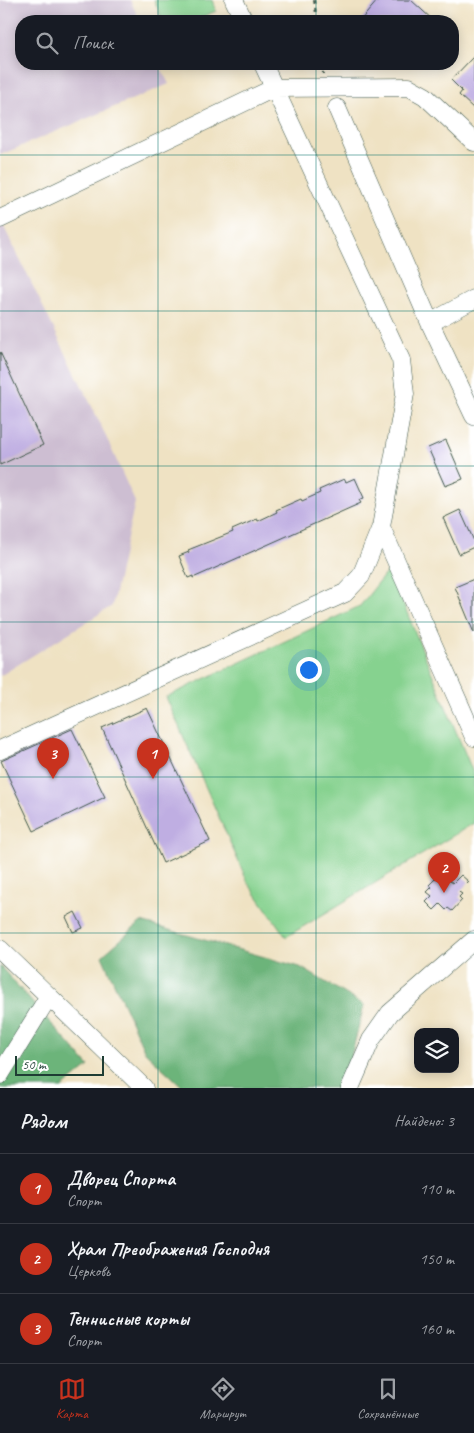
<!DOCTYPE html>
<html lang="ru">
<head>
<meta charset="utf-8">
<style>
  body { margin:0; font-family:Caveat,sans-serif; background:#242831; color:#f1f3f6 }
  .controls { position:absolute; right:15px; bottom:15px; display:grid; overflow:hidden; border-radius:10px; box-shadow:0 2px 12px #0003 }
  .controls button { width:45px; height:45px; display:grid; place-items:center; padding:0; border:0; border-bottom:1px solid #363941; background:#171b24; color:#f1f3f6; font:25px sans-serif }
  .scale { position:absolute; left:15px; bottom:12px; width:89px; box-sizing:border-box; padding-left:5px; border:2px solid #1f3d34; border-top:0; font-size:14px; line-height:18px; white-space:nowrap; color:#1f3d34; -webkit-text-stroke:4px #fff; paint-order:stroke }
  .you { position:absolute; left:308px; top:669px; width:18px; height:18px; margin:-12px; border:4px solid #fff; border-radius:50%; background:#1a73e8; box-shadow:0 0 0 8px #1a73e833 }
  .badge { display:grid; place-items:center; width:32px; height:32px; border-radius:50%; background:#c8321e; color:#fff; font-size:16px; font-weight:700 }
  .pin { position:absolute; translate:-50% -41px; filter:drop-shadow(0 1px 2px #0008) }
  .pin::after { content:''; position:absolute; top:26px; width:18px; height:15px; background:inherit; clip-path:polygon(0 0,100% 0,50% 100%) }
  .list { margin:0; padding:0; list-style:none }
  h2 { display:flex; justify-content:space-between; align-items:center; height:65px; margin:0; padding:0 20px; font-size:21px }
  h2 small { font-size:16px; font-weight:400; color:#9ea1a6 }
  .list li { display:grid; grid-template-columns:32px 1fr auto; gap:15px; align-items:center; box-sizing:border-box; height:70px; padding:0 20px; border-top:1px solid #363941 }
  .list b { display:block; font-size:19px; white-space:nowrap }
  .list p { margin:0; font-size:16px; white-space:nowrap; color:#9ea1a6 }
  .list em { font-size:16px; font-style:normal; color:#9ea1a6 }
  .icon { flex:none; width:28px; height:28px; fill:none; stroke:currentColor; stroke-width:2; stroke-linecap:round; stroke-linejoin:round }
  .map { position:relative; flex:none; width:474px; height:1088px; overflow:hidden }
  .search { position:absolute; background:#171b24; box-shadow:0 2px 12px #0003; left:15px; right:15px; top:15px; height:55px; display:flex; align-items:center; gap:12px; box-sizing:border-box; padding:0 18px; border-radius:20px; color:#9ea1a6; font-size:19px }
  .sheet { height:275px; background:#171b24 }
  nav { display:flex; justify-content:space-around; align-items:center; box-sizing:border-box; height:70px; border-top:1px solid #363941; background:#171b24; font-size:14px; color:#9ea1a6 }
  nav a { display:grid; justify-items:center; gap:2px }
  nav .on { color:#c8321e }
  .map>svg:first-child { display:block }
  .industrial { fill:#cdbed2 }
  .green { fill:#86d28f; stroke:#528862 }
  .forest { fill:#6cb47a; stroke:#467857 }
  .building { fill:#bfaee2 }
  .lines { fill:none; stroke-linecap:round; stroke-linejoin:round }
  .minor-casing { stroke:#3e5649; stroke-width:19 }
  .path { stroke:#3e5649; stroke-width:2; stroke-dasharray:4 4; stroke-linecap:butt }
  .minor { stroke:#fff; stroke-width:18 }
  .grid { fill:none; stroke:#0f766e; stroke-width:1; stroke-opacity:0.55 }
</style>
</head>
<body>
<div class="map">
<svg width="474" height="1088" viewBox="0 0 474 1088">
  <rect width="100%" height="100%" fill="#fff"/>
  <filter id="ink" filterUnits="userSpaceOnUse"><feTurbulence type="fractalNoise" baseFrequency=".02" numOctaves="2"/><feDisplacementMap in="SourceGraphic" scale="10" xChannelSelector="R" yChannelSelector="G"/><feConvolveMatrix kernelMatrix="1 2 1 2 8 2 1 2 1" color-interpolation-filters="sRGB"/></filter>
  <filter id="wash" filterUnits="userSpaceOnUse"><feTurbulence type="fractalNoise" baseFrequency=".0096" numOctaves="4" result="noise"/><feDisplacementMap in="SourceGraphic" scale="20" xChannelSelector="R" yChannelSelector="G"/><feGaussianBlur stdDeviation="1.12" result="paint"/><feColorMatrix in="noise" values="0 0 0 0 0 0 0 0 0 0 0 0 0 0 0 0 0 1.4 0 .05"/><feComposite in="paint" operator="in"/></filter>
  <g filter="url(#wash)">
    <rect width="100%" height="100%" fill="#efe2c3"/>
    <!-- industrial -->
    <path class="industrial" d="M0 0H130L140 21H21V64H159L169 84 0 155Z
      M0 219 99 421 135 502 112 606 0 676Z"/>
    <!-- green -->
    <path class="green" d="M154 0H212L216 11 192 21H163Z
      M389 569 474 775V823L286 937 248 883 166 697 360 606Z"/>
    <!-- forest -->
    <path class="forest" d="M141 922 300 967 364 1005 346 1077 340 1088H184L145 1052 102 956Z
      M0 966 89 1066 62 1088H0Z"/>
    <g id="blocks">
      <!-- building -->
      <path class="building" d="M378 0H411L434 21H360Z
        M474 56V109L459 95 462 91 451 80Z
        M0 352 43 445 0 465Z
        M446 440 463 479 445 486 428 448Z
        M355 478 364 498 359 500 361 503 193 578V576L188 578 179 556 189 552 188 550 233 532 232 530 257 519 258 521 277 512 276 510 301 499 302 501 320 493 319 490 344 479 346 482Z
        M460 510 474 541V547L459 554 443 518Z
        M474 579V633L455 587Z
        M147 708 210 841 163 863 102 728Z
        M72 729 105 797 34 831 1 761Z
        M461 875 469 882 459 892 462 894 459 897 462 900 452 911 448 908 446 910 440 904 434 910 426 902 432 896 427 892 432 887 429 885 437 877 439 879 443 876 453 883Z
        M75 912 83 928 73 932 66 917Z"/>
    </g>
  </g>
  <g filter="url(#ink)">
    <use href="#blocks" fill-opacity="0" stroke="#3e5649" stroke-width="1"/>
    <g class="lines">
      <defs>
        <path id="minor" d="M234 0 244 21
          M337 108 430 323 474 416
          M0 219 274 88 409 87 425 96 474 142
          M430 323 474 299
          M381 527 474 737
          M0 750 345 593 361 576 381 527 405 394 401 360 263 64
          M0 949 144 1088
          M0 1075 49 996
          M350 1088 371 1040 390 1013 474 940"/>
      </defs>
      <!-- minor casing -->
      <use href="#minor" class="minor-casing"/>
      <!-- path -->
      <path class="path" d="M314 0 317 21
        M322 64 323 74"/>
      <!-- minor -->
      <use href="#minor" class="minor"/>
    </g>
  </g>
  <!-- grid -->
  <path class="grid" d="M158 0V21M316 0V21M158 64V1088M316 64V1088M0 155H474M0 311H474M0 466H474M0 622H474M0 777H474M0 933H474"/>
</svg>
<div class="controls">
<button><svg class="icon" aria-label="layers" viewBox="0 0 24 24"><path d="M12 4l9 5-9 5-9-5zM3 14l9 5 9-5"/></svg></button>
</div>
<div class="scale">50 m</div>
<div class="you"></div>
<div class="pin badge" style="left:153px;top:779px">1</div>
<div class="pin badge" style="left:444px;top:893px">2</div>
<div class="pin badge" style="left:53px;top:779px">3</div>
<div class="search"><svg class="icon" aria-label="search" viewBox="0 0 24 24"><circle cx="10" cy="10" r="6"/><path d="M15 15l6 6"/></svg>Поиск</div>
</div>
<section class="sheet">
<h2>Рядом<small>Найдено: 3</small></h2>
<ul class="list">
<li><span class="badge">1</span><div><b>Дворец Спорта</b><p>Спорт</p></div><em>110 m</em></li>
<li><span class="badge">2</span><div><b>Храм Преображения Господня</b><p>Церковь</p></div><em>150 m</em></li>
<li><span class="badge">3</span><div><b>Теннисные корты</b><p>Спорт</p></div><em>160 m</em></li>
</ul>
</section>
<nav>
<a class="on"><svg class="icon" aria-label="map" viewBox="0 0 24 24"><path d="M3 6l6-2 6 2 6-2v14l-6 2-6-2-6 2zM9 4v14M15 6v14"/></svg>Карта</a>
<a><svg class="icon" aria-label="directions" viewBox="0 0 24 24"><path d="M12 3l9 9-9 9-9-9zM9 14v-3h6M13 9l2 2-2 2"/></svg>Маршрут</a>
<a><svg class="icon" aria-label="saved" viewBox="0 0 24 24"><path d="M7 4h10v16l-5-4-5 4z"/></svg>Сохранённые</a>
</nav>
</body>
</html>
